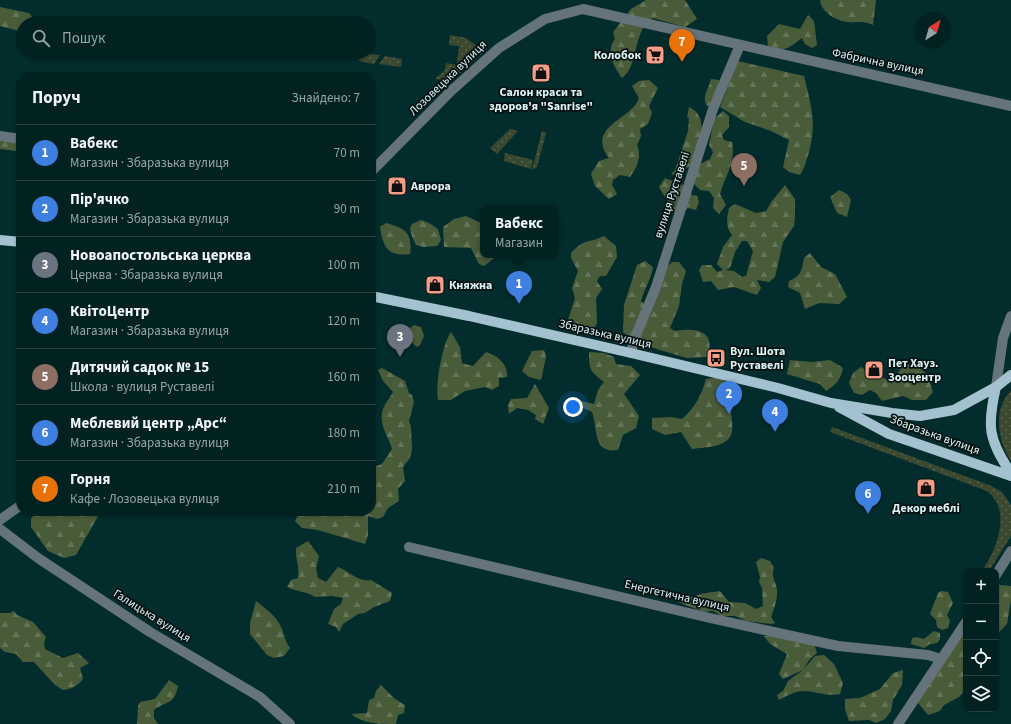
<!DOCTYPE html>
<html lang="uk">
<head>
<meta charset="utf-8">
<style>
  body { margin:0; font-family:"Source Sans 3",sans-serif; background:#102f2f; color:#f1f3f6 }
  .controls { position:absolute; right:12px; bottom:12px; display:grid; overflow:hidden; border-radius:8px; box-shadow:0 1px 3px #0004 }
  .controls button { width:36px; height:36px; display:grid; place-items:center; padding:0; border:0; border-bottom:1px solid #233f40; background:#022222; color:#f1f3f6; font:20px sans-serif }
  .compass { position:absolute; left:915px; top:12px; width:36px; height:36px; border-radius:50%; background:#022222; box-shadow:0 1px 3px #0004; rotate:37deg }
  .you { position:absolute; left:573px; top:407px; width:14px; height:14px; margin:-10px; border:3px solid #fff; border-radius:50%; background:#1a73e8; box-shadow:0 0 0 6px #1a73e833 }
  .badge { display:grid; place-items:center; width:26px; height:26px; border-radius:50%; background:#f49e88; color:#fff; font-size:13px; font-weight:700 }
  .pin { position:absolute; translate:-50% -33px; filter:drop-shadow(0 1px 2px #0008) }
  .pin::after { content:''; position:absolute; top:21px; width:14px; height:12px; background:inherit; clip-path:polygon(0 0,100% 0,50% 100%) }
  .popup { position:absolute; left:480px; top:206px; width:78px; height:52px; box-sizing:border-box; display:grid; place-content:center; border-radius:8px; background:#022222; filter:drop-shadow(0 1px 3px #0005); font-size:13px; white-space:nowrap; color:#96a4a5 }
  .popup b { font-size:15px; color:#f1f3f6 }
  .popup::after { content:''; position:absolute; left:50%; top:100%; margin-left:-8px; border:8px solid transparent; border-top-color:#022222 }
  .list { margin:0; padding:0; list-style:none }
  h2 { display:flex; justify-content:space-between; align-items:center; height:52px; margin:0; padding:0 16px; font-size:17px }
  h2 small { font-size:13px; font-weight:400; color:#96a4a5 }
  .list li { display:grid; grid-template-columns:26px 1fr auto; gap:12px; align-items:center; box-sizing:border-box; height:56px; padding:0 16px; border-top:1px solid #233f40 }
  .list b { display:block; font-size:15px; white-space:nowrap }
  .list p { margin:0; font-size:13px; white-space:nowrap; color:#96a4a5 }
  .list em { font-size:13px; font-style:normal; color:#96a4a5 }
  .icon { flex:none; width:22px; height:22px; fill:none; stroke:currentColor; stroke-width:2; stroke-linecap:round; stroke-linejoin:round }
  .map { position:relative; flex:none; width:1011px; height:724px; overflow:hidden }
  .search { position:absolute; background:#022222; box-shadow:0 1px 3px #0004; left:16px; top:16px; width:360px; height:44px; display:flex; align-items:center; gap:10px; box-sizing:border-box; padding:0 14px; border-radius:22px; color:#96a4a5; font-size:15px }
  .panel { position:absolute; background:#022222; box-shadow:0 1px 3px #0004; left:16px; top:72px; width:360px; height:444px; border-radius:16px }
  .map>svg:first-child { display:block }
  .grass { fill:url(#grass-dots) }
  .forest { fill:url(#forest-firs); fill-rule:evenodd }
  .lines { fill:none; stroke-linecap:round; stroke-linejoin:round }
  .minor { stroke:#65737a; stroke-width:10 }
  .major { stroke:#a4c1cf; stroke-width:10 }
  .labels { text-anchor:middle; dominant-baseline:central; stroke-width:3.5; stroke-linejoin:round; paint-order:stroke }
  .poi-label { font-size:12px; font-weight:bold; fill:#def2f2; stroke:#041213; text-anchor:start }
  .street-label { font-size:12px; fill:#def2f2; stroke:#041213 }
</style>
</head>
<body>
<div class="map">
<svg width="1011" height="724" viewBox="0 0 1011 724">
  <defs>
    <pattern id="grass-dots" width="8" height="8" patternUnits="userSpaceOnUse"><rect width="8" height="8" fill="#3b4830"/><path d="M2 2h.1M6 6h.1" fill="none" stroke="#57634e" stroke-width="1.8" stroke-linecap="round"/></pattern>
    <pattern id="forest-firs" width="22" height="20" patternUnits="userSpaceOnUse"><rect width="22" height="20" fill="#495c3a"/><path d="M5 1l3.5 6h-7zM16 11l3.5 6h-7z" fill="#637457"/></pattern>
  </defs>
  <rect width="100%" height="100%" fill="#032d2d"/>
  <!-- grass -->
  <path class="grass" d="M450 35 466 38 484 51 452 81 435 79 445 70 446 63 457 65 459 46 449 45Z
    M355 53 380 55 374 64 359 61Z
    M385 56 402 59 401 67 379 64Z
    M510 129 518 131 497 154 490 148Z
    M542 131 546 133 537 167 532 170Z
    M505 153 533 160 531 169 504 161Z
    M1011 391V461C998 441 992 409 1011 391Z
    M832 427 989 485 1002 492 1011 505V536L989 571H982C999 546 1011 509 987 491L830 432Z"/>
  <!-- forest -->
  <path class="forest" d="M646 0H685L697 19 685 27 653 18C631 32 640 65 622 78 614 67 605 52 615 39L613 32 631 9Z
    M820 0H876L873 25C862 20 859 23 848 22 836 21 821 12 820 0Z
    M0 7 29 13 32 17 29 23H23V28L19 31 0 26Z
    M808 15 814 21 817 45 812 48 805 44 802 38C789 47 785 54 768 46L767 36 779 24 800 29Z
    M738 61 804 76C811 106 817 121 809 152 806 160 805 168 800 175L789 172 783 167 789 140 771 131 745 122 720 107Z
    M711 79 719 80 722 91 711 105 707 106C701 96 709 89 711 79Z
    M649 80 658 88 649 106 652 113 648 124 640 129 641 136 637 145C642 157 637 167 630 177L620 175 613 180 612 185 617 194 609 199 595 186 591 174 599 161 609 158C585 126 632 120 639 98L632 86 639 81Z
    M689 107C713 118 696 149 690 166L674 175 671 174 675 170 688 131 689 118 687 117Z
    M723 111 729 116V127L722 135 724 140 732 142C736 164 726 173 720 194L726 205 719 214 713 208 714 198 709 191 700 190 694 184 700 164 710 159 713 152 709 145 714 119Z
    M0 134 21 140V155L16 151 0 149Z
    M665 178 685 186 692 195 697 196 699 202 696 210 688 208 677 217 659 187Z
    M785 185 795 199V217L794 226 783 242 775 277 769 282 757 280 761 288 757 295 734 287 718 290 711 281 703 282 699 270 702 265H711L717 272 723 270 717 264 723 247 732 235C725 227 727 218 729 208L735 204 756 213 766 211 772 201ZM742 241H747L753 251 746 276 742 277 734 271 725 270 730 268 735 252Z
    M839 190 847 194 851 200 847 217 837 213 830 197Z
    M466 216 483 224V255H495L494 258 484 266 479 264 471 248 444 247 443 227 454 219Z
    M421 220 429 223 438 229 441 240 437 246 424 247 416 245 412 237 410 228 412 224Z
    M386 223C405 228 413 233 410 254 388 257 383 247 380 227Z
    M604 236 616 246 617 257 606 276H600L597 281 602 289 596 298 597 323 593 330 568 320 575 298 572 288 578 271 571 258V253C586 237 588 244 604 236Z
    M810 253 821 267 835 274 847 297 839 304 819 303 805 309 800 293 788 287 789 281C801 276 802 270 804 258Z
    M645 261 653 267C651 280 644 289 641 301L645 305 660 274 672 262H679L686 271 682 284 679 306 670 328 675 331C696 327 717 331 707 357L687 358 663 351 633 341 623 332 624 305 637 265Z
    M414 325 421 327 424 336 420 345 417 347 410 341V328Z
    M451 332 460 347 462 363 473 366 486 352C498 356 508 364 507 377L499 378V386L492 390 485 387 465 391 451 400H438C435 385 442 345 451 332Z
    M544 350 546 357 541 380 529 377 522 371 532 351Z
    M589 352 604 353 614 357 616 364 631 366 640 375 624 394 639 416 636 428 623 435 618 450C592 454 598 428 592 412L581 407V401L594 404 598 390 604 382C590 371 589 370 589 352Z
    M790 360 812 362 830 360 843 368C841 379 836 385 826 391L820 384 787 374Z
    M914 363 927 374 933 392 926 400H912L903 396 882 401 876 393 870 390 862 395 854 393 849 383 853 373 861 367 873 375 892 381 902 367Z
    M382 368 405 381 409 393 412 395 414 402 409 421 411 427 412 449 410 458 403 467 405 481 398 489 399 501 388 508 383 517 377 519 368 516V535L365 544 318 530 302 528 295 521 298 515 307 511H371V468L382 464 392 449C388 435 378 424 383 409 385 403 390 398 393 392L383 381 378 370Z
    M719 377 735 388C735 396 732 402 731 410 731 417 733 424 732 431 730 448 705 447 692 449L681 432 665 435 652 429V418L671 417 682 419C695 408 702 394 706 379Z
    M535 384 549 408 543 424 535 419 536 415 528 410 517 408 509 414 508 405 511 399 527 398Z
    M36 511H101L76 555 64 558 48 551 31 527V519Z
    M308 541 319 556 316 568 318 578 326 582 338 567C348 571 360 583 371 580L392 593 390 601 374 607 365 613 358 614 343 624 339 632 336 627 328 624 334 609 341 604 343 598 332 596 315 597C306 591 297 592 287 587L291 580 298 578C300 568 295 559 296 548Z
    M761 558 770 561 774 568C771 577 775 580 777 589 778 598 774 609 771 617L775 623 771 624 747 621 735 616H722L713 611 704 612 678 602 681 594 694 597C702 592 710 593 720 591L729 602 745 603 756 609 763 606 762 588 759 582 760 577 756 562Z
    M996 582 1000 585 1011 586V600L1007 624 996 635Z
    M941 591 948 592 953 603 947 615 950 621 948 628 942 630 937 627 936 620 930 614 938 593Z
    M256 601C265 608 276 616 281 627 285 635 284 640 290 648L284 656 274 658 267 655 250 634V623Z
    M14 611 17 615 33 622 46 637 44 644 45 649 63 658 78 653 89 663 80 668 83 679C77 686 72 689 63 690L55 685 34 662H23L16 654 5 652 0 648V613H10Z
    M966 619V688L959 697 944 705 940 711 928 715 914 698Z
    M934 631 940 633V639L937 643 930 644 924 648 911 644 912 638 917 637 924 639Z
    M772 635 814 644 817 653 809 660 804 669 815 656 824 655 834 664 843 683 840 694C826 697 816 691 803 691 795 691 785 697 779 700L777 695 783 691 788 681 803 670 783 679 779 674 787 654 770 644 764 636Z
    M903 670 902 685 893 700 891 711 885 719 876 723 869 720 849 721 845 709V699L860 698 880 689 893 673Z
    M169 680 178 686C174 706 167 700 154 710V718L158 724H137L138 706 140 702 155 699Z
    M381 685 395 699 405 705 404 713 398 715 396 724C379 724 363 724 351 714L367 713 369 700 374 698 376 691Z"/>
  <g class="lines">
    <!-- minor -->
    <path class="minor" d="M0 136 21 139
      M371 172 451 91 499 48 545 19 583 9 1011 106
      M631 353 634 340 656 287 713 109 740 45
      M996 387 1003 338 1011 316
      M0 520 21 505
      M0 529 38 558 150 632 260 697 290 724
      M409 547 710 618 838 646 928 655 941 659
      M996 575 1011 551
      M898 724 966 622"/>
    <!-- major -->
    <path class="major" d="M0 240 21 242
      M371 296 469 316 631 353 778 388 831 403 892 413 920 416 954 410 996 387 1011 375
      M996 387C987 425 988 440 1011 473
      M839 407 889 434 1011 476"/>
  </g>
  <!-- icons -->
  <defs>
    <symbol id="supermarket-square" viewBox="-11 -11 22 22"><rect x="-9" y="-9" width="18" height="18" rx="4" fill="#f49e88" stroke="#041213"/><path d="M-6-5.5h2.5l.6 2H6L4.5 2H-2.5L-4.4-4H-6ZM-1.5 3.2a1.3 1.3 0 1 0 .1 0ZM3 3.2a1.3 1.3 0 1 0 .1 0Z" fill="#111"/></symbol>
    <symbol id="shop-square" viewBox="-11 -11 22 22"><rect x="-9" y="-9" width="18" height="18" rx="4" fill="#f49e88" stroke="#041213"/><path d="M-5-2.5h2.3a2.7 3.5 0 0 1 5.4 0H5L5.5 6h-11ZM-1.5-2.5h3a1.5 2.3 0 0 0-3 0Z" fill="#111"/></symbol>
    <symbol id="bus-square" viewBox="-11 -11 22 22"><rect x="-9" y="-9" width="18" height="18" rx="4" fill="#f49e88" stroke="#041213"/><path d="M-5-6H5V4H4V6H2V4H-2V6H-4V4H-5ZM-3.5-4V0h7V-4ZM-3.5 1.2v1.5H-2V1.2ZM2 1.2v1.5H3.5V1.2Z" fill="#111"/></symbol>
  </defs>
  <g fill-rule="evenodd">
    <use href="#supermarket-square" x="644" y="44" width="22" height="22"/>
    <use href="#shop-square" x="530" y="62" width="22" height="22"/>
    <use href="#shop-square" x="386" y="175" width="22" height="22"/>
    <use href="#shop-square" x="424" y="274" width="22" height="22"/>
    <use href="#bus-square" x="705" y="347" width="22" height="22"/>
    <use href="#shop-square" x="863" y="359" width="22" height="22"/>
    <use href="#shop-square" x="915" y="477" width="22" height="22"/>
  </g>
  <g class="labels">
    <!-- poi labels -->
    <g class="poi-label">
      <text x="641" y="55" text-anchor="end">Колобок</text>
      <text x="541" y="92" text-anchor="middle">Салон краси та<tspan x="541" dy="14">здоров'я "Sanrise"</tspan></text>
      <text x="411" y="186">Аврора</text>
      <text x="449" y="285">Княжна</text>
      <text x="730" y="351">Вул. Шота<tspan x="730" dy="14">Руставелі</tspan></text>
      <text x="888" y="363">Пет Хауз.<tspan x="888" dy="14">Зооцентр</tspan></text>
      <text x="926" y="508" text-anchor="middle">Декор меблі</text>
    </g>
    <!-- street labels -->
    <g class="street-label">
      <text transform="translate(878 62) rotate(12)">Фабрична вулиця</text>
      <text transform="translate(448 78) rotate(-44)">Лозовецька вулиця</text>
      <text transform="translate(672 195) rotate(-72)">вулиця Руставелі</text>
      <text transform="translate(605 334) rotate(13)">Збаразька вулиця</text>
      <text transform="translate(935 435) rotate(20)">Збаразька вулиця</text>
      <text transform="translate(677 596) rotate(13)">Енергетична вулиця</text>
      <text transform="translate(152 616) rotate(32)">Галицька вулиця</text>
    </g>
  </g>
</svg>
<div class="controls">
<button>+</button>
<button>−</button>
<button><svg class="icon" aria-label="locate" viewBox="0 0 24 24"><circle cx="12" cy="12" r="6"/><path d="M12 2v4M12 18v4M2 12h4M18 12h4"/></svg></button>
<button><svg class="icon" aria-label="layers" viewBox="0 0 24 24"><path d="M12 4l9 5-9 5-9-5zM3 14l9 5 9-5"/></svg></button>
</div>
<svg class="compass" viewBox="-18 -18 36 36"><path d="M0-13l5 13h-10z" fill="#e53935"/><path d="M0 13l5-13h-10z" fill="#96a4a5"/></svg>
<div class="you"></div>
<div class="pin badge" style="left:519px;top:304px;background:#3f7fe0">1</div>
<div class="popup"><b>Вабекс</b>Магазин</div>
<div class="pin badge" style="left:729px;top:414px;background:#3f7fe0">2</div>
<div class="pin badge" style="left:400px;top:357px;background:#6b7280">3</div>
<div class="pin badge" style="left:775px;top:432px;background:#3f7fe0">4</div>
<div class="pin badge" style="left:744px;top:186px;background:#8d6e63">5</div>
<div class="pin badge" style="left:868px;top:514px;background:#3f7fe0">6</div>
<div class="pin badge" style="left:682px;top:62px;background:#e8710a">7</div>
<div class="search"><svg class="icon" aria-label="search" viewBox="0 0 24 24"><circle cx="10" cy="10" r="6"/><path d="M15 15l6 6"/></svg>Пошук</div>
<section class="panel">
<h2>Поруч<small>Знайдено: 7</small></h2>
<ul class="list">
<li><span class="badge" style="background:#3f7fe0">1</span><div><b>Вабекс</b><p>Магазин · Збаразька вулиця</p></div><em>70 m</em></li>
<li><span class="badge" style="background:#3f7fe0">2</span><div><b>Пір'ячко</b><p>Магазин · Збаразька вулиця</p></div><em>90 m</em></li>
<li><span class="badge" style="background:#6b7280">3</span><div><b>Новоапостольська церква</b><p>Церква · Збаразька вулиця</p></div><em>100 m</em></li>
<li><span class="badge" style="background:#3f7fe0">4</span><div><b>КвітоЦентр</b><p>Магазин · Збаразька вулиця</p></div><em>120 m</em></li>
<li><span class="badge" style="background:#8d6e63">5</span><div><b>Дитячий садок № 15</b><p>Школа · вулиця Руставелі</p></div><em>160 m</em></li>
<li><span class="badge" style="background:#3f7fe0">6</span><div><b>Меблевий центр „Арс“</b><p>Магазин · Збаразька вулиця</p></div><em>180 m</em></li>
<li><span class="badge" style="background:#e8710a">7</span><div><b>Горня</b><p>Кафе · Лозовецька вулиця</p></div><em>210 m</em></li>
</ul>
</section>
</div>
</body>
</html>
